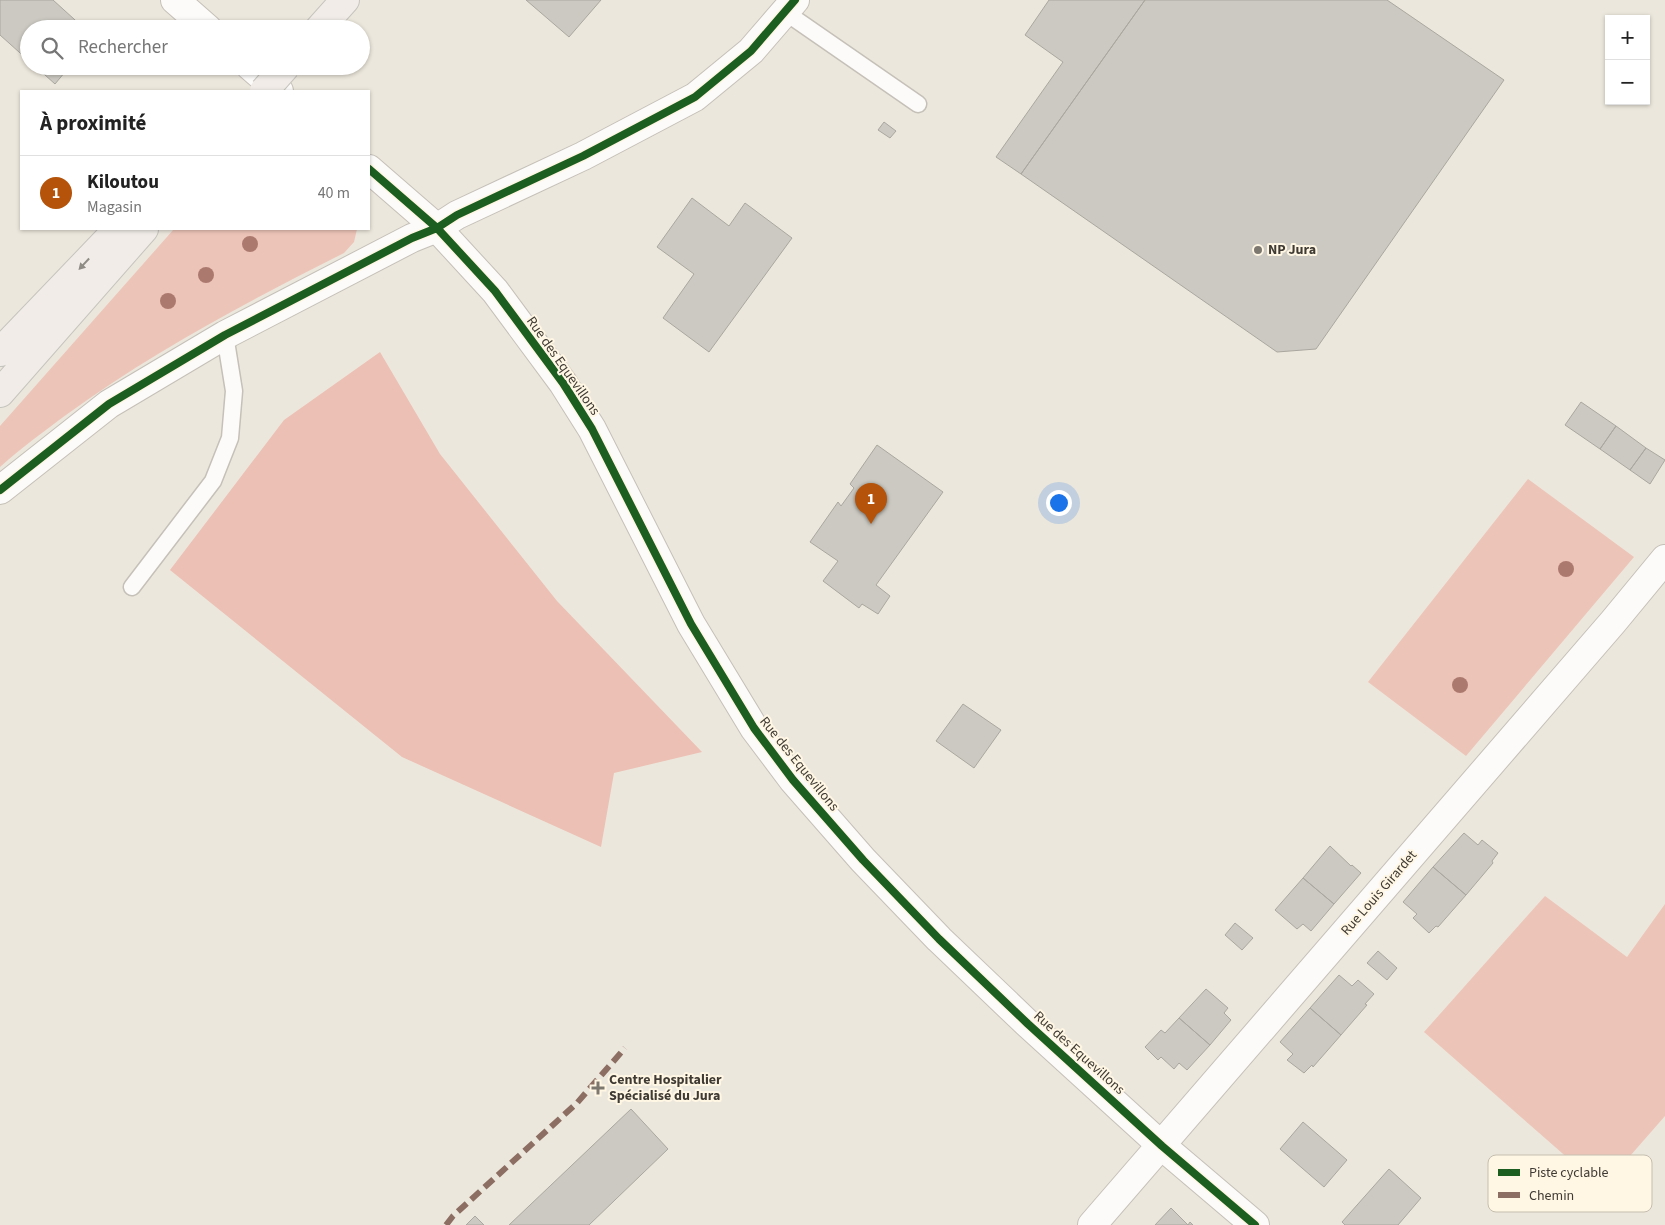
<!DOCTYPE html>
<html lang="fr">
<head>
<meta charset="utf-8">
<style>
  body { margin:0; font-family:"Source Sans 3",sans-serif; background:#f6f6f6; color:#222 }
  .controls { position:absolute; right:15px; top:15px; display:grid; overflow:hidden; border-radius:0px; box-shadow:0 1px 4px #0004 }
  .controls button { width:45px; height:45px; display:grid; place-items:center; padding:0; border:0; border-bottom:1px solid #e0e0e0; background:#fff; color:#222; font:25px sans-serif }
  .you { position:absolute; left:1058px; top:502px; width:18px; height:18px; margin:-12px; border:4px solid #fff; border-radius:50%; background:#1a73e8; box-shadow:0 0 0 8px #1a73e833 }
  .badge { display:grid; place-items:center; width:32px; height:32px; border-radius:50%; background:#b45309; color:#fff; font-size:16px; font-weight:700 }
  .pin { position:absolute; translate:-50% -41px; filter:drop-shadow(0 1px 2px #0008) }
  .pin::after { content:''; position:absolute; top:26px; width:18px; height:15px; background:inherit; clip-path:polygon(0 0,100% 0,50% 100%) }
  .list { margin:0; padding:0; list-style:none }
  h2 { display:flex; justify-content:space-between; align-items:center; height:65px; margin:0; padding:0 20px; font-size:21px }
  h2 small { font-size:16px; font-weight:400; color:#767676 }
  .list li { display:grid; grid-template-columns:32px 1fr auto; gap:15px; align-items:center; box-sizing:border-box; height:75px; padding:0 20px; border-top:1px solid #e0e0e0 }
  .list b { display:block; font-size:19px; white-space:nowrap }
  .list p { margin:0; font-size:16px; white-space:nowrap; color:#767676 }
  .list em { font-size:16px; font-style:normal; color:#767676 }
  .icon { flex:none; width:28px; height:28px; fill:none; stroke:currentColor; stroke-width:2; stroke-linecap:round; stroke-linejoin:round }
  .map { position:relative; flex:none; width:1665px; height:1225px; overflow:hidden }
  .search { position:absolute; background:#fff; box-shadow:0 1px 4px #0004; left:20px; top:20px; width:350px; height:55px; display:flex; align-items:center; gap:12px; box-sizing:border-box; padding:0 18px; border-radius:28px; color:#767676; font-size:19px }
  .panel { position:absolute; background:#fff; box-shadow:0 1px 4px #0004; left:20px; top:90px; width:350px; height:140px; border-radius:0px }
  .map>svg:first-child { display:block }
  .green { fill:#edc4b8 }
  .forest { fill:#ecc0b4 }
  .building { fill:#cbc9c1; stroke:#a9a79f }
  .lines { fill:none; stroke-linecap:round; stroke-linejoin:round }
  .lane-casing { stroke:#c5c0b8; stroke-width:19 }
  .street-casing { stroke:#c5c0b8; stroke-width:30 }
  .secondary-casing { stroke:#c5c0b8; stroke-width:30 }
  .primary-casing { stroke:#c6c4be; stroke-width:30 }
  .lane { stroke:#fcfbfa; stroke-width:16 }
  .street { stroke:#fcfbfa; stroke-width:28 }
  .secondary { stroke:#fcfbfa; stroke-width:28 }
  .primary { stroke:#f1ece7; stroke-width:28 }
  .primary-bridge-casing { stroke:#c6c4be; stroke-width:30; stroke-linecap:butt }
  .primary-bridge { stroke:#f1ece7; stroke-width:28 }
  .quiet { stroke:#8d6e63; stroke-width:6; stroke-dasharray:12 6; stroke-linecap:butt }
  .cycleway-casing { stroke:#fff6e4; stroke-width:11 }
  .cycleway { stroke:#1b5e20; stroke-width:8 }
  .tree { fill:#ac796f }
  .oneway { fill:#8f8b85 }
  .poi-dot { fill:#7c776f; stroke:#fff6e4; stroke-width:2 }
  .labels { text-anchor:middle; dominant-baseline:central; stroke-width:4; stroke-linejoin:round; paint-order:stroke }
  .poi-label { font-size:14px; font-weight:bold; fill:#3f3b34; stroke:#fff6e4; text-anchor:start }
  .street-label { font-size:14px; fill:#3f3b34; stroke:#fff6e4 }
  .key { fill:#fff6e4; stroke:#c5beaf; stroke-width:1 }
  .key-label { font-size:14px; fill:#3f3b34 }
</style>
</head>
<body>
<div class="map">
<svg width="1665" height="1225" viewBox="0 0 1665 1225">
  <rect width="100%" height="100%" fill="#ece7dc"/>
  <!-- green -->
  <path class="green" d="M174 229H357L354 242 344 253C247 302 154 351 66 415 43 432 21 448 0 467V426Z
    M1528 479 1634 557 1466 756 1368 682Z
    M1545 896 1627 957 1665 904V1116L1602 1188 1424 1032Z"/>
  <!-- forest -->
  <path class="forest" d="M380 352 440 454 557 601 702 752 614 773 601 847 402 757 170 570 284 420Z"/>
  <!-- building -->
  <path class="building" d="M0 0H53L85 29H29V61L0 35Z
    M526 0H601L569 37Z
    M1049 0H1145L1021 174 996 157 1063 62 1025 35Z
    M1145 0H1387L1504 80 1316 349 1277 352 1021 174Z
    M35 66H70L55 84Z
    M884 122 896 131 890 138 878 130Z
    M692 198 729 226 745 203 792 238 709 352 663 318 694 274 657 247Z
    M1581 402 1616 426 1600 449 1565 425Z
    M1616 426 1646 448 1630 470 1600 449Z
    M877 445 943 492 876 585 890 596 878 614 862 604 859 608 823 581 838 561 810 542 838 502 841 506 854 488 850 484Z
    M1646 448 1665 460 1650 484 1630 470Z
    M963 704 1001 730 974 768 936 741Z
    M1464 833 1478 845 1482 840 1498 853 1492 861 1493 863 1466 895 1433 867Z
    M1330 846 1351 866 1352 865 1361 873 1334 904 1303 878Z
    M1433 867 1466 895 1438 927 1436 926 1429 933 1413 918 1417 914 1403 902Z
    M1303 878 1334 904 1311 931 1303 924 1297 929 1275 910Z
    M1235 923 1253 938 1242 950 1225 935Z
    M1378 951 1397 968 1387 980 1367 963Z
    M1339 975 1352 986 1358 980 1374 994 1365 1004 1367 1005 1341 1035 1310 1008Z
    M1206 989 1228 1008 1224 1013 1231 1020 1210 1045 1179 1018Z
    M1310 1008 1341 1035 1313 1067 1312 1065 1304 1073 1287 1060 1293 1054 1280 1042Z
    M1179 1018 1210 1045 1187 1070 1179 1063 1174 1069 1161 1057 1158 1060 1145 1047 1161 1030 1165 1033Z
    M631 1109 668 1149 589 1225H509Z
    M1303 1122 1347 1160 1324 1187 1280 1149Z
    M1389 1169 1421 1198 1398 1225H1345L1342 1222Z
    M1171 1208 1188 1225 1190 1222 1193 1225H1155Z
    M475 1216 484 1225H466Z"/>
  <g class="lines">
    <defs>
      <path id="lane" d="M785 12 918 104
        M132 587 213 481 230 438 234 391 225 335"/>
      <path id="street" d="M1092 1225 1613 622 1665 559"/>
      <path id="secondary" d="M175 0 208 29
        M250 66 279 91
        M369 169 437 228 495 291 563 383 592 429 691 624 754 728 793 780 863 860 939 939 1028 1024 1162 1146 1255 1225
        M0 490 109 404 225 335 412 238 437 228 457 215 583 156 695 97 751 51 795 0"/>
      <path id="primary" d="M319 29 345 0
        M0 352 118 229
        M0 393 144 229"/>
    </defs>
    <!-- lane casing -->
    <use href="#lane" class="lane-casing"/>
    <!-- street casing -->
    <use href="#street" class="street-casing"/>
    <!-- secondary casing -->
    <use href="#secondary" class="secondary-casing"/>
    <!-- primary casing -->
    <use href="#primary" class="primary-casing"/>
    <!-- lane -->
    <use href="#lane" class="lane"/>
    <!-- street -->
    <use href="#street" class="street"/>
    <!-- secondary -->
    <use href="#secondary" class="secondary"/>
    <!-- primary -->
    <use href="#primary" class="primary"/>
    <defs>
      <path id="primary-bridge" d="M264 91 286 66"/>
    </defs>
    <!-- primary-bridge casing -->
    <use href="#primary-bridge" class="primary-bridge-casing"/>
    <!-- primary-bridge -->
    <use href="#primary-bridge" class="primary-bridge"/>
    <!-- quiet -->
    <path class="quiet" d="M446 1225 453 1216 577 1103 625 1048"/>
    <defs>
      <path id="cycleway" d="M369 169 437 228 495 291 563 383 592 429 691 624 754 728 793 780 863 860 939 939 1028 1024 1162 1146 1255 1225
        M0 490 109 404 225 335 412 238 437 228 457 215 583 156 695 97 751 51 795 0"/>
    </defs>
    <!-- cycleway casing -->
    <use href="#cycleway" class="cycleway-casing"/>
    <!-- cycleway -->
    <use href="#cycleway" class="cycleway"/>
  </g>
  <!-- trees -->
  <g class="tree">
    <circle cx="250" cy="244" r="8"/>
    <circle cx="206" cy="275" r="8"/>
    <circle cx="168" cy="301" r="8"/>
    <circle cx="1566" cy="569" r="8"/>
    <circle cx="1460" cy="685" r="8"/>
  </g>
  <!-- one-way arrows -->
  <defs><path id="oneway-solid" d="M-6-.8H1V-3.2L6.5 0L1 3.2V.8H-6Z" transform="scale(1.25)"/></defs>
  <use class="oneway" href="#oneway-solid" transform="translate(84 264) rotate(133)"/>
  <!-- markers -->
  <g class="poi-dot">
    <circle cx="1258" cy="250" r="5"/>
    <path d="M595.5 1080.5h5v5h5v5h-5v5h-5v-5h-5v-5h5z"/>
  </g>
  <g class="labels">
    <!-- poi labels -->
    <g class="poi-label">
      <text x="1268" y="250">NP Jura</text>
      <text x="609" y="1080">Centre Hospitalier<tspan x="609" dy="16">Spécialisé du Jura</tspan></text>
    </g>
    <!-- street labels -->
    <g class="street-label">
      <text transform="translate(563 366) rotate(55)">Rue des Equevillons</text>
      <text transform="translate(799 764) rotate(51)">Rue des Equevillons</text>
      <text transform="translate(1379 893) rotate(-49)">Rue Louis Girardet</text>
      <text transform="translate(1079 1053) rotate(42)">Rue des Equevillons</text>
    </g>
  </g>
  <!-- legend -->
  <rect x="1488" y="1155" width="164" height="57" rx="8" class="key"/>
  <rect x="1498" y="1169" width="22" height="7" fill="#1b5e20"/>
  <rect x="1498" y="1192" width="22" height="6" fill="#8d6e63"/>
  <g class="key-label">
    <text x="1529" y="1177">Piste cyclable</text>
    <text x="1529" y="1200">Chemin</text>
  </g>
</svg>
<div class="controls">
<button>+</button>
<button>−</button>
</div>
<div class="you"></div>
<div class="pin badge" style="left:871px;top:524px">1</div>
<div class="search"><svg class="icon" aria-label="search" viewBox="0 0 24 24"><circle cx="10" cy="10" r="6"/><path d="M15 15l6 6"/></svg>Rechercher</div>
<section class="panel">
<h2>À proximité<small></small></h2>
<ul class="list">
<li><span class="badge">1</span><div><b>Kiloutou</b><p>Magasin</p></div><em>40 m</em></li>
</ul>
</section>
</div>
</body>
</html>
